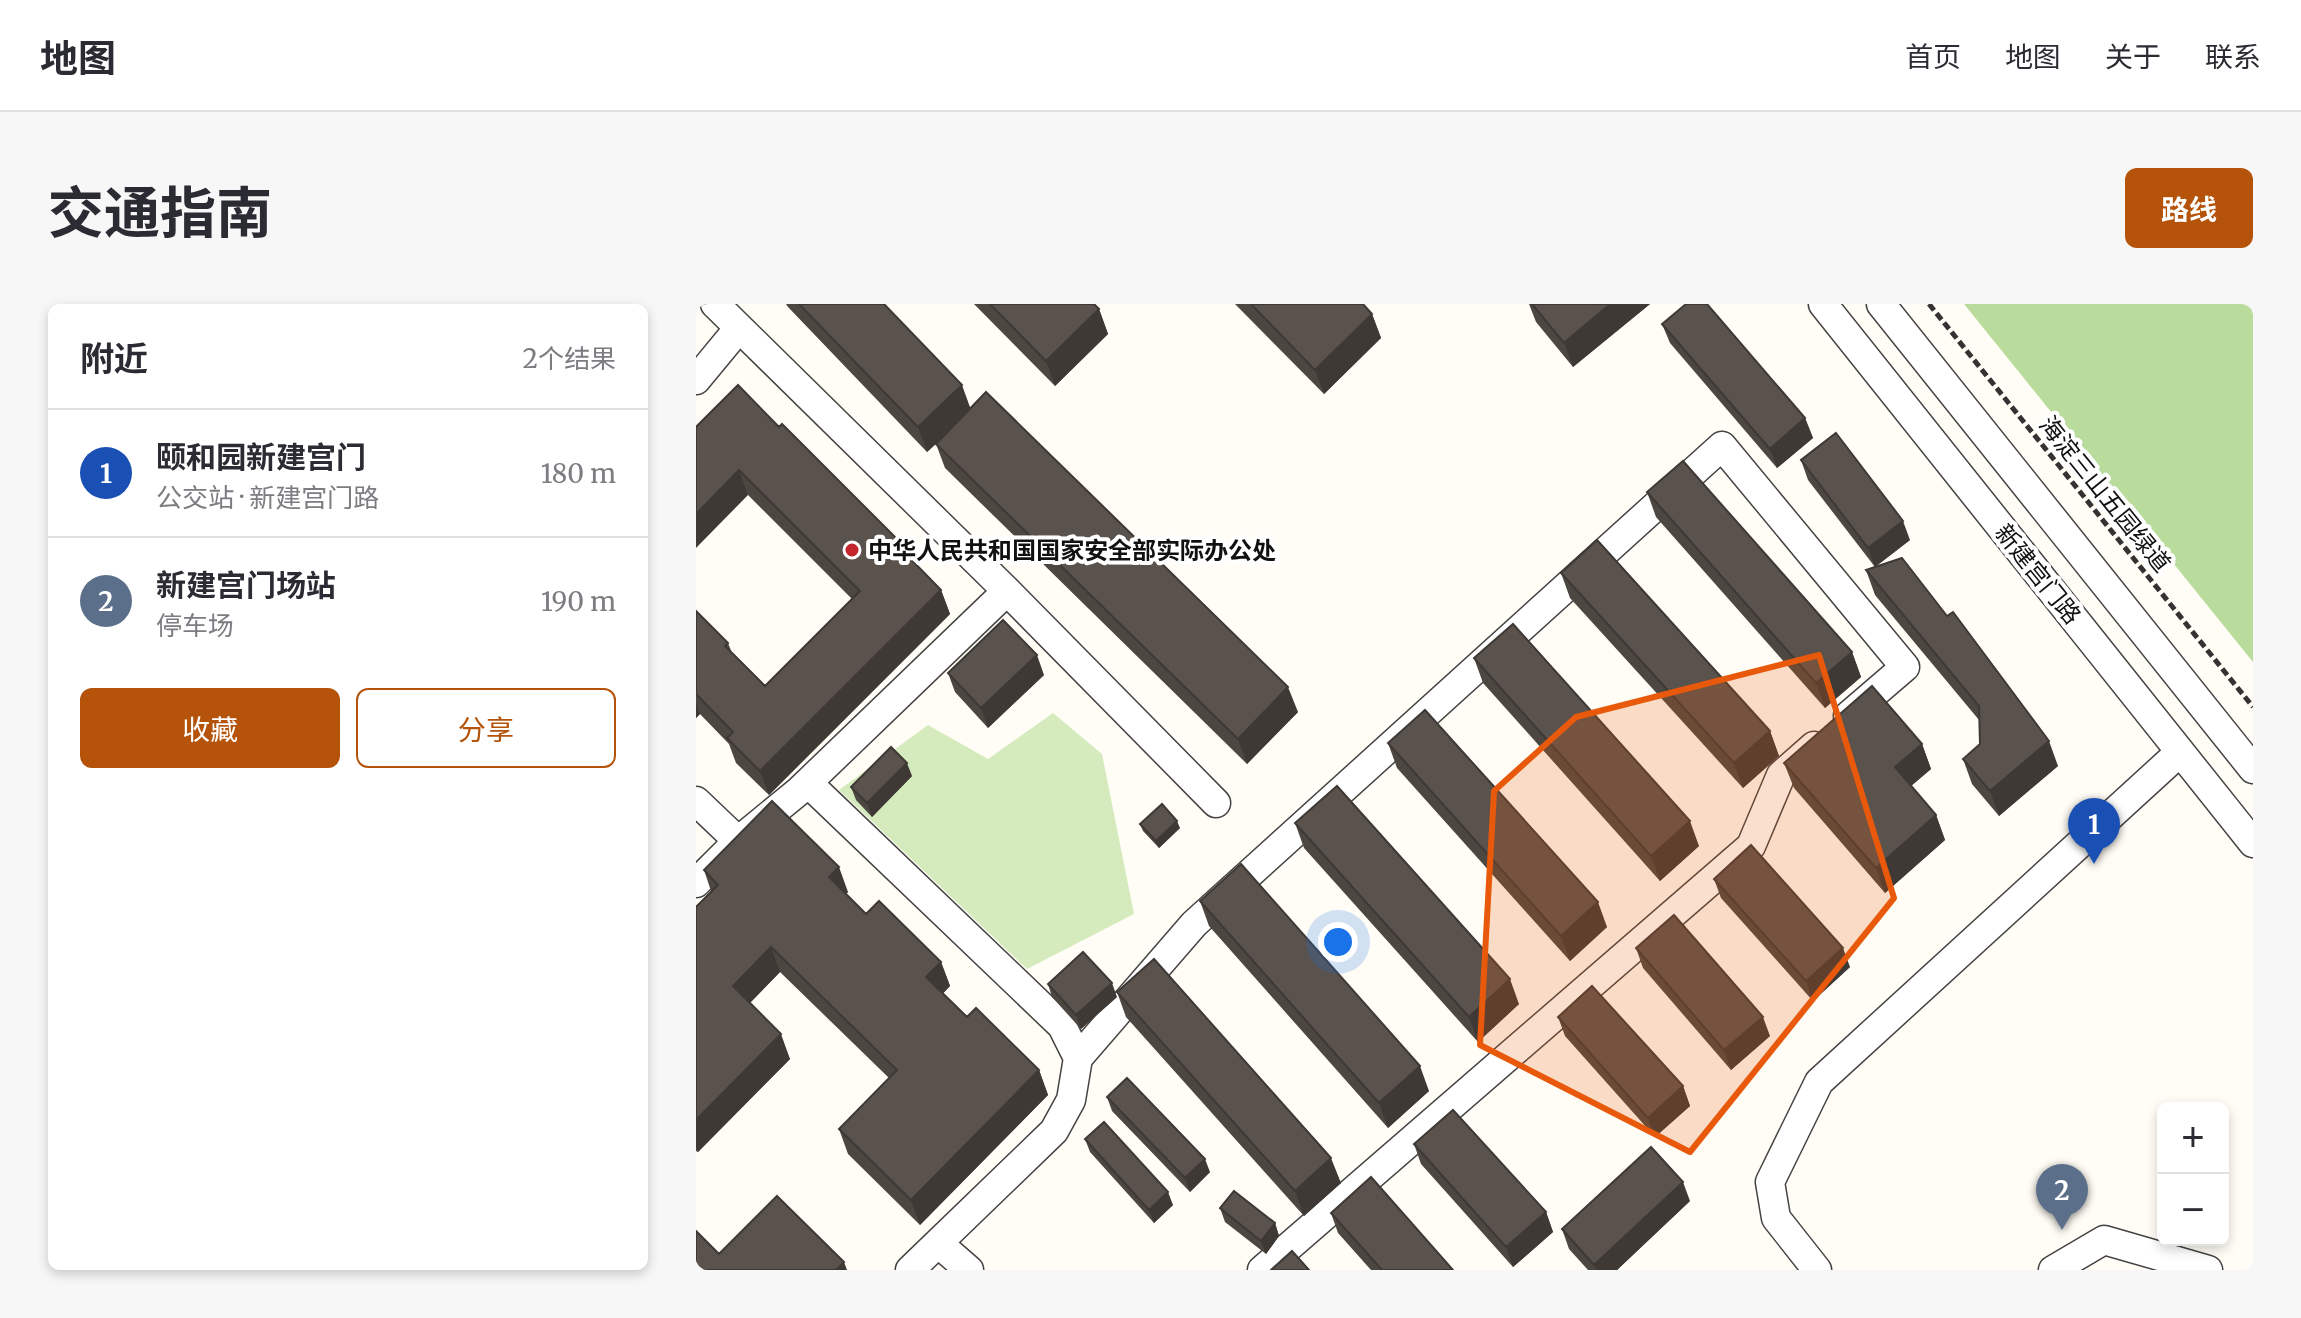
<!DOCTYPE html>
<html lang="zh">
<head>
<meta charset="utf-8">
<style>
  body { margin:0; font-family:Merriweather,"Noto Sans SC",serif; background:#f7f7f7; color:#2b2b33 }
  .controls { position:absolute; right:24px; bottom:24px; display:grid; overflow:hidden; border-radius:12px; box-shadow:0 4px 12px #0003 }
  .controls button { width:72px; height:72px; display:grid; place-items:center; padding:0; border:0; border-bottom:2px solid #e1e1e2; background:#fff; color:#2b2b33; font:40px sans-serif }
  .you { position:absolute; left:642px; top:638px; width:28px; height:28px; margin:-20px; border:6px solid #fff; border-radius:50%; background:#1a73e8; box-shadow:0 0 0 12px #1a73e833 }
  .badge { display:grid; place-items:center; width:52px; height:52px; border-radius:50%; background:#b45309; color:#fff; font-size:26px; font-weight:700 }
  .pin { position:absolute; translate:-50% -66px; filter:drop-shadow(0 2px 4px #0008) }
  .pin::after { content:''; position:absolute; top:42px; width:28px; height:24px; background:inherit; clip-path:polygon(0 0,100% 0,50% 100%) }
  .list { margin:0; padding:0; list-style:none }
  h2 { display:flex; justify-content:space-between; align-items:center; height:104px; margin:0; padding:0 32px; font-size:34px }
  h2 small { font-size:26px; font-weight:400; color:#7c7c81 }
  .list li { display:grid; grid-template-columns:52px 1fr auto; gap:24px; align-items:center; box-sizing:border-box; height:128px; padding:0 32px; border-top:2px solid #e1e1e2 }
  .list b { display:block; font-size:30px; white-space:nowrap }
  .list p { margin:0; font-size:26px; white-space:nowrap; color:#7c7c81 }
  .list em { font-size:26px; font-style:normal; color:#7c7c81 }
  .actions { display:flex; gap:16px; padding:24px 32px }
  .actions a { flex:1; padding:18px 0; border:2px solid #b45309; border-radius:12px; text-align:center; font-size:28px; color:#b45309 }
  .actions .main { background:#b45309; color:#fff }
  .map { position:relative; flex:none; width:1557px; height:966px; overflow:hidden; border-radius:12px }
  header { display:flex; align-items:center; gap:48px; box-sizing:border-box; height:112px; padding:0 40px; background:#fff; border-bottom:2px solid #e1e1e2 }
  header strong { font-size:38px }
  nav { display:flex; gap:44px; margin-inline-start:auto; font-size:28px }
  .intro { display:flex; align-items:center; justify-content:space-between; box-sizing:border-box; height:192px; padding:0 48px }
  h1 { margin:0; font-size:56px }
  .button { padding:20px 36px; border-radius:12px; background:#b45309; color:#fff; font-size:28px; font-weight:700 }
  main { display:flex; gap:48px; padding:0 48px }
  aside { flex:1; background:#fff; border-radius:12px; box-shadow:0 4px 12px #0003 }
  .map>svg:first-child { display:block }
  .green { fill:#d5ebbd }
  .forest { fill:#b9dc9c }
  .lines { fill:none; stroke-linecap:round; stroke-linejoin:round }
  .minor-casing { stroke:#444; stroke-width:31 }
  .path { stroke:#333; stroke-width:5; stroke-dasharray:8 4; stroke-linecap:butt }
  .minor { stroke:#fff; stroke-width:28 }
  .wall { fill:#4d4742 }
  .shaded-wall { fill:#3f3936 }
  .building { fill:#5a524d; stroke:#3f3936; stroke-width:2 }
  .marked { fill:#e8590c; fill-opacity:0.2; stroke:#e8590c; stroke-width:6; stroke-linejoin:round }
  .poi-dot { fill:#c4262e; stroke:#fff; stroke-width:3 }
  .labels { text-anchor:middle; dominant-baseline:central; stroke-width:8; stroke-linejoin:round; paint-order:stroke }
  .street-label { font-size:24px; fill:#111; stroke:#fff }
  .poi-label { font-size:24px; font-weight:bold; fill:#111; stroke:#fff; text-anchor:start }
</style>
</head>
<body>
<header>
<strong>地图</strong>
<nav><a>首页</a><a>地图</a><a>关于</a><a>联系</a></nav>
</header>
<div class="intro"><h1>交通指南</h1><a class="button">路线</a></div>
<main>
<aside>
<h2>附近<small>2个结果</small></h2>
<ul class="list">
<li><span class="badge" style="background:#1a4fb4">1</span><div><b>颐和园新建宫门</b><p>公交站 · 新建宫门路</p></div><em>180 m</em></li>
<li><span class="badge" style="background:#5c6f8a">2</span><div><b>新建宫门场站</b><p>停车场</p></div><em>190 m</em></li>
</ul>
<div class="actions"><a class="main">收藏</a><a>分享</a></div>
</aside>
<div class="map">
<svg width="1557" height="966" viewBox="0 0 1557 966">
  <rect width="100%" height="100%" fill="#fffdf5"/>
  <!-- green -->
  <path class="green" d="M357 409 406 450 438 610 331 665 143 486 232 421 292 455Z"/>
  <!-- forest -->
  <path class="forest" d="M1268 0H1557V358Z"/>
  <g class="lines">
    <defs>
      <path id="minor" d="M19 0 311 287 520 499
        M1127 0 1557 539
        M1185 0 1557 465
        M0 76 43 24
        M112 479 366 722 382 754 375 796 358 827 214 966
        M0 497 42 537
        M0 579 42 537 103 487 311 287
        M382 754 498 620 1026 142 1209 363 1152 412
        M242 939 273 966
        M566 966 1055 542 1085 471 1118 442
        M1121 966 1080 914 1074 878 1123 778 1484 448
        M1357 966 1408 936 1512 966"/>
    </defs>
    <!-- minor casing -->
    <use href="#minor" class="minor-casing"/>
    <!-- path -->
    <path class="path" d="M1233 0 1557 403"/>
    <!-- minor -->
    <use href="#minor" class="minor"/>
  </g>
  <!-- wall -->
  <path class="wall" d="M90 0H188L274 104 602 408 551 460 249 164 240 140 231 148 92 3Z
    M278 0H398L403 5 412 30 359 82Z
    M539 0H667L676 10 685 34 628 90Z
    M833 0H954L877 63 840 18Z
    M966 20 1109 114 1117 134 1081 164 974 39Z
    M0 123 209 249 245 286 254 310 73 491 40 459 33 440 4 410 0 414V307L32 339 36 349 69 382 156 295 52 191Z
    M1105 156 1214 236 1179 263 1112 176Z
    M951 188 1156 348 1165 373 1129 404 960 213Z
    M1170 266 1362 462 1303 512 1276 480 1267 455 1284 440 1283 416 1179 291Z
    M865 269 1074 427 1083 452 1047 484 874 294Z
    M778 354 1003 542 964 577 787 379Z
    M252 369 348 371 292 424 259 388Z
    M692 439 911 623 874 657 701 464Z
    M1226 440 1235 465 1215 482 1240 511 1249 536 1189 589 1098 484 1088 459Z
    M216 472 176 513 160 496 155 483Z
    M599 519 823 700 782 738 608 544Z
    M444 520 484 524 463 544 447 527Z
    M8 566 152 588 150 590 170 610 245 658 254 682 247 689 271 713 343 766 352 791 224 921 152 850 143 825 193 774 84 668 54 699 94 755 2 848 0 847V603L15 587Z
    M1018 575 1154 663 1117 697 1025 594Z
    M504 597 733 787 692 824 513 622Z
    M940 644 1074 732 1035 766 947 664Z
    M352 680 421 693 385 725 356 693Z
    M421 688 645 879 608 912 430 713Z
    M862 713 987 782 994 802 959 833 869 732Z
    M411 793 514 868 494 888 416 807Z
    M389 835 477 901 458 919 394 848Z
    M718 840 850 908 857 928 817 963 725 860Z
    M994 897 921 966H892L873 945 866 925Z
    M524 904 579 919 583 932 570 950 529 918Z
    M635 909 757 966H675L642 929Z"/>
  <!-- shaded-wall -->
  <path class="shaded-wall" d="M914 0H954L877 63 868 39Z
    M403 5 412 30 359 82 350 57Z
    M676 10 685 34 628 90 619 66Z
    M266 81 275 106 231 148 222 123Z
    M1109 114 1117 134 1081 164 1074 145Z
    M43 166 52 191 0 244V210Z
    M1207 217 1214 236 1179 263 1172 244Z
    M245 286 254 310 73 491 64 467Z
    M1156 348 1165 373 1129 404 1120 379Z
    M341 351 348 371 292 424 285 404Z
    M592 383 602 408 551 460 542 435Z
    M0 399 4 410 0 414Z
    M1074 427 1083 452 1047 484 1038 459Z
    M1353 437 1362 462 1303 512 1294 487Z
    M1226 440 1235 465 1208 488 1199 463Z
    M211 459 216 472 176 513 171 499Z
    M1240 511 1249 536 1189 589 1180 564Z
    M481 517 484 524 463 544 460 537Z
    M994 517 1003 542 964 577 955 552Z
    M143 563 152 588 142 598 133 573Z
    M902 598 911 623 874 657 865 632Z
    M75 643 84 668 46 707 37 682Z
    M1147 644 1154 663 1117 697 1110 677Z
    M245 658 254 682 239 698 230 673Z
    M814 675 823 700 782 738 773 713Z
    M416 679 421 693 385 725 380 711Z
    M1067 713 1074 732 1035 766 1028 746Z
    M85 730 94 755 2 848 0 843V816Z
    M724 762 733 787 692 824 683 799Z
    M343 766 352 791 224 921 215 896Z
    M987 782 994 802 959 833 952 814Z
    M635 854 645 879 608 912 599 887Z
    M509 855 514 868 494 888 489 874Z
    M987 878 994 897 921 966H900L898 961Z
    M472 888 477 901 458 919 453 906Z
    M850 908 857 928 817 963 810 943Z
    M579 919 583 932 570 950 565 937Z
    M148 958 151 966H140Z"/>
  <!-- building -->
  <path class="building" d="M103 0H188L266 81 222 123Z
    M294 0H398L403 5 350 57Z
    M555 0H667L676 10 619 66Z
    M836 0H914L868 39Z
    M990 0H1011L1109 114 1074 145 966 20Z
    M42 81 83 123 86 120 206 240 203 243 245 286 64 467 31 434 37 428 0 390V307L32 339 29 342 69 382 164 287 43 166 0 210V123Z
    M290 88 592 383 542 435 240 140Z
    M1140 129 1207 217 1172 244 1105 156Z
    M987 157 1156 348 1120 379 951 188Z
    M901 236 1074 427 1038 459 865 269Z
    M1206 254 1251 312 1257 308 1353 437 1294 487 1267 455 1284 440 1283 402 1170 266Z
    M307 316 341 351 285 404 252 369Z
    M817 320 994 517 955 552 778 354Z
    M1176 382 1226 440 1199 463 1240 511 1180 564 1088 459Z
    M729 406 902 598 865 632 692 439Z
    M195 443 211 459 171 499 155 483Z
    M641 482 814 675 773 713 599 519Z
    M76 497 143 563 133 573 170 610 183 597 245 658 230 673 271 713 280 704 343 766 215 896 143 825 201 766 75 643 37 682 85 730 0 816V603L22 581 8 566Z
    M466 500 481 517 460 537 444 520Z
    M1055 541 1147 644 1110 677 1018 575Z
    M545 560 724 762 683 799 504 597Z
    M978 611 1067 713 1028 746 940 644Z
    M387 648 416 679 380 711 352 680Z
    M458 655 635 854 599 887 421 688Z
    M896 682 987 782 952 814 862 713Z
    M431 774 509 855 489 874 411 793Z
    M757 806 850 908 810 943 718 840Z
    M408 818 472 888 453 906 389 835Z
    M955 843 987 878 898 961 866 925Z
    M675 873 757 966H686L635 909Z
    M538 887 579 919 565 937 524 904Z
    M81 892 148 958 140 966H0V927L23 950Z
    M596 947 613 966H575Z"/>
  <!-- marked area -->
  <path class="marked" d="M1123 351 1198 594 994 848 784 741 798 487 880 413Z"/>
  <!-- markers -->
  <circle class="poi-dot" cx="156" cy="246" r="8"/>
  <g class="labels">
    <!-- street labels -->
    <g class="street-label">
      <text transform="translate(1409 190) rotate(51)">海淀三山五园绿道</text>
      <text transform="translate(1342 270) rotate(51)">新建宫门路</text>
    </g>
    <!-- poi labels -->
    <g class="poi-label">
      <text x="172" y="246">中华人民共和国国家安全部实际办公处</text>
    </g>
  </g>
</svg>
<div class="controls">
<button>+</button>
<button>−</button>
</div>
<div class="you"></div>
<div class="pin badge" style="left:1398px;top:560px;background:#1a4fb4">1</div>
<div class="pin badge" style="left:1366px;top:926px;background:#5c6f8a">2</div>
</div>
</main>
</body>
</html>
